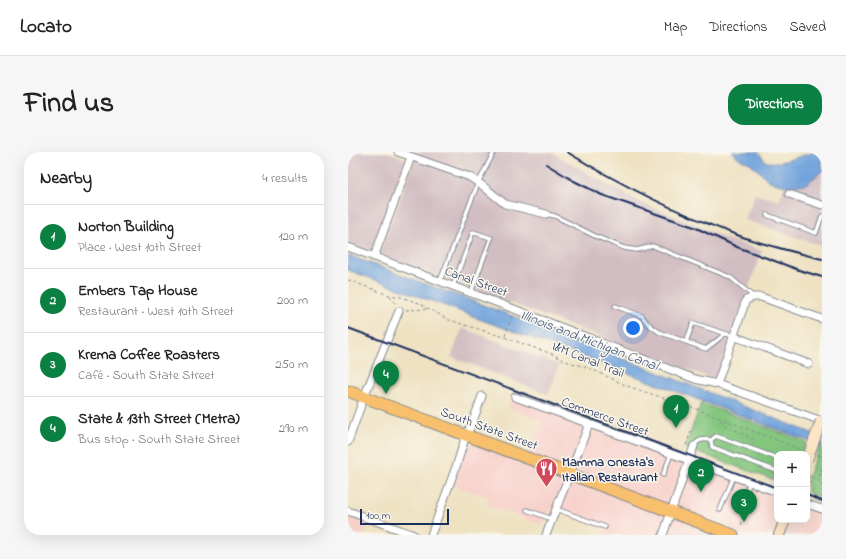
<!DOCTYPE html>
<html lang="en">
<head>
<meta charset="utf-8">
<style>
  body { margin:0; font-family:"Indie Flower",sans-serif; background:#f6f6f6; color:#222 }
  .controls { position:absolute; right:12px; bottom:12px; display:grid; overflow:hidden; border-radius:8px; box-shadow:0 4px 16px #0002 }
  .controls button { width:36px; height:36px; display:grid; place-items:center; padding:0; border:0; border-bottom:1px solid #e0e0e0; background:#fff; color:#222; font:20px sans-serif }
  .scale { position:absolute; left:12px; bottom:10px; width:89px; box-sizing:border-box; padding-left:4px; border:2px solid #1b2f5e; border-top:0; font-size:11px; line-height:14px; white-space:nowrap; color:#1b2f5e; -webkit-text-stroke:3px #fbf7ec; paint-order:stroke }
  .you { position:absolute; left:285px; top:176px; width:14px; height:14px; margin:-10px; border:3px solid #fff; border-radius:50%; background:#1a73e8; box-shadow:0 0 0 6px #1a73e833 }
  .badge { display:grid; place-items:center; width:26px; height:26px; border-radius:50%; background:#0b8043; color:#fff; font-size:13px; font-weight:700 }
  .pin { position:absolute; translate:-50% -33px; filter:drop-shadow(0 1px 2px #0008) }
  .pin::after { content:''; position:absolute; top:21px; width:14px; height:12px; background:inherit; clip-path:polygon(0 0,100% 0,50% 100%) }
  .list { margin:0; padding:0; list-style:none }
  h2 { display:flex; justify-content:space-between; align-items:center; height:52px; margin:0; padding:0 16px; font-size:17px }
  h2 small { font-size:13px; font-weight:400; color:#767676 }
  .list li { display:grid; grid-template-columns:26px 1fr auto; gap:12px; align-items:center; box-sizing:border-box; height:64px; padding:0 16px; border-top:1px solid #e0e0e0 }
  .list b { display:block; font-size:15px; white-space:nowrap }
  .list p { margin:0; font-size:13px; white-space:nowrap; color:#767676 }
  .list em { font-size:13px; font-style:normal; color:#767676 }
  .map { position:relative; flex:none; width:474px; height:383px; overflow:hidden; border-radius:16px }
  header { display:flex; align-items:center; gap:24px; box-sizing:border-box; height:56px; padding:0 20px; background:#fff; border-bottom:1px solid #e0e0e0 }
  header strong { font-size:19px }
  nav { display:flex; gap:22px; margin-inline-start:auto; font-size:14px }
  .intro { display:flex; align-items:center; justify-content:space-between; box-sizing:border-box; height:96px; padding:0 24px }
  h1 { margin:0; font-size:28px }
  .button { padding:10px 18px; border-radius:16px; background:#0b8043; color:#fff; font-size:14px; font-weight:700 }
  main { display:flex; gap:24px; padding:0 24px }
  aside { flex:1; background:#fff; border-radius:16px; box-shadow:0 4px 16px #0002 }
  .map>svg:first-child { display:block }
  .built { fill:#f7d0ca }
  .industrial { fill:#d2bec2 }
  .green { fill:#84c67e; stroke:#507a6e }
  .water { fill:#6fa2db; stroke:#45689c }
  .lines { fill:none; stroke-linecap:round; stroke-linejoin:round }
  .service-casing { stroke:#848890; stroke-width:5.5 }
  .minor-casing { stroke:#848890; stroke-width:9 }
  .secondary-casing { stroke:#848890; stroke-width:12 }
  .primary-casing { stroke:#848890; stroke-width:13 }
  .path { stroke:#848890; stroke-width:1; stroke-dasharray:3 3; stroke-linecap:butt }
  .service { stroke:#fff; stroke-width:3.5 }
  .minor { stroke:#fff; stroke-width:7 }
  .secondary { stroke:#fce5c4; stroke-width:10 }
  .primary { stroke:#f8bf6c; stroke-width:11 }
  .rail { stroke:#1b2f5e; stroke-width:2 }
  .secondary-bridge-casing { stroke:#848890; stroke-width:12; stroke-linecap:butt }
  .secondary-bridge { stroke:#fce5c4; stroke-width:10 }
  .labels { text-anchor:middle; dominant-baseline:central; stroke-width:3; stroke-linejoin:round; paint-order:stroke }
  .street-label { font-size:13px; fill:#1b2f5e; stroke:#fbf7ec }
  .poi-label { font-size:13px; font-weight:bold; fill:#1b2f5e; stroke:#fbf7ec; text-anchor:start }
  .water-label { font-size:14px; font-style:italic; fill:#38578a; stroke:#fbf7ec }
</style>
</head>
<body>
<header>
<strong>Locato</strong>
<nav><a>Map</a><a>Directions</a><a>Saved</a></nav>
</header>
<div class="intro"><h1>Find us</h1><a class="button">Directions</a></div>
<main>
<aside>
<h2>Nearby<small>4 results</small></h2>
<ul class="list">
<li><span class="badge">1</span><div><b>Norton Building</b><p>Place · West 10th Street</p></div><em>120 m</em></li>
<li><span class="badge">2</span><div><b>Embers Tap House</b><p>Restaurant · West 10th Street</p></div><em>200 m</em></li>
<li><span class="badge">3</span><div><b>Krema Coffee Roasters</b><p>Café · South State Street</p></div><em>250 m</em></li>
<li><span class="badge">4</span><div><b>State &amp; 13th Street (Metra)</b><p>Bus stop · South State Street</p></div><em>290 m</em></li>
</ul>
</aside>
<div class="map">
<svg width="474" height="383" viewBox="0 0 474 383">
  <rect width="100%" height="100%" fill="#fbf7ec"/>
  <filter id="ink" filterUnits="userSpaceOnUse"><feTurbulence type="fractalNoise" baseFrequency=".025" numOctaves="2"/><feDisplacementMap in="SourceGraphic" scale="8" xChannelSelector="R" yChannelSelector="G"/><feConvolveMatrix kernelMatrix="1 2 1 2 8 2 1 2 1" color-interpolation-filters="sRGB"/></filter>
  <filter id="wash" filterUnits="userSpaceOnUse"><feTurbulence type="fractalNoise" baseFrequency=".012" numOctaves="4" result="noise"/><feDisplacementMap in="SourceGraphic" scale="16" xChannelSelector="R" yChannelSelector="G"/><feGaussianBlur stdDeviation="0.9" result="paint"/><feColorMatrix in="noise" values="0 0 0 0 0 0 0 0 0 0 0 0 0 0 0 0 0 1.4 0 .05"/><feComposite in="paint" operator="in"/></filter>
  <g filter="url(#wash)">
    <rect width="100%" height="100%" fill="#eee2c2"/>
    <!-- built -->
    <path class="built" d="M165 242 429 342V368H459V353L474 359V383H257L259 378 201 357 195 373 138 353 141 345 104 333 120 290 177 311 193 268 160 256Z
      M0 361 21 369 16 383H0Z"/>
    <!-- industrial -->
    <path class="industrial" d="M0 0H40L59 7 23 100 0 91Z
      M60 0H203L237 20 294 51 377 86 414 99 368 228 31 102 68 3Z
      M474 15V94L397 68 407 42 431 49 441 22Z
      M114 176 211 213 200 242 103 205Z"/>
    <!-- green -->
    <path class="green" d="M353 251 458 290 454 302H429V329L337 296Z
      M472 293 474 294V346L459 340V328Z"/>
    <!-- water -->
    <path class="water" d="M384 0H410L418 10C440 13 453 0 474 0V19L458 32 440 34 429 32 420 28 402 11 392 7Z
      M0 103 181 170 183 172 192 174 474 285V294L226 201 125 165 122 163 0 118Z"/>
  </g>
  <g filter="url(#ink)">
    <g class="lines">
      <defs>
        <path id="service" d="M198 62 207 64 247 84 276 96 289 98 305 94 382 125 406 145
          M419 63 468 81 474 64
          M92 129 130 31 146 0
          M105 134 125 80 143 86 123 141
          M267 154 294 164 300 172 311 180 358 197 377 182
          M338 190 345 171 385 184
          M363 288 364 295 429 319
          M346 294C350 287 355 287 363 288L368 284 429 306
          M338 319 358 326 361 315
          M315 323 323 302
          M395 347 402 330
          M208 357 257 375
          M179 358 204 367
          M372 358 386 324"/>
        <path id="minor" d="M50 0 122 25 135 34 157 52 198 62
          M441 42 474 53
          M0 95 166 157 347 227 369 232 474 269
          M26 105 63 5
          M385 184 461 212
          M369 232 398 148 406 145H413L474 167
          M167 245 429 340
          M0 290 16 245 51 159
          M459 352 474 357
          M0 359 66 383
          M83 383 109 312 118 283 124 272 134 244
          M198 383 241 272
          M315 383 346 294"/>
        <path id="secondary" d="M431 383 437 368"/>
        <path id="primary" d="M0 239 385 383"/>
      </defs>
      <!-- service casing -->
      <use href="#service" class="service-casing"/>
      <!-- minor casing -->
      <use href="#minor" class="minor-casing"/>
      <!-- secondary casing -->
      <use href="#secondary" class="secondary-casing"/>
      <!-- primary casing -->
      <use href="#primary" class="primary-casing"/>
      <!-- path -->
      <path class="path" d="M0 128 41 143 53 145 71 151 101 168 156 185 204 202 217 209 241 216 279 234 346 256 454 298
        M42 144 48 152
        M58 158 79 157
        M157 184 164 163
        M373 268 376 273 402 285 405 287 406 293
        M338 293 343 279
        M470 303 474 305
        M474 316 470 328 474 334
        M460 324 469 328
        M393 373 402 351"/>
      <!-- service -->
      <use href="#service" class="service"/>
      <!-- minor -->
      <use href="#minor" class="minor"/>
      <!-- secondary -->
      <use href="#secondary" class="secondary"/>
      <!-- primary -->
      <use href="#primary" class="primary"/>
      <!-- rail -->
      <path class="rail" d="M219 0C273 33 329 61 389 83 416 93 445 100 474 107
        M198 12 226 29 254 43 346 75 389 95 451 118 474 125
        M0 176 429 336
        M459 343 474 349"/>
      <defs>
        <path id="secondary-bridge" d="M459 308 473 269"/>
      </defs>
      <!-- secondary-bridge casing -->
      <use href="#secondary-bridge" class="secondary-bridge-casing"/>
      <!-- secondary-bridge -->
      <use href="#secondary-bridge" class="secondary-bridge"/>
    </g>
  </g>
  <!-- icons -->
  <defs>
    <symbol id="restaurant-pin" viewBox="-11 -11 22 30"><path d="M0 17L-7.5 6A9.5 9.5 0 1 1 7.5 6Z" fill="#d1495b" stroke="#fbf7ec"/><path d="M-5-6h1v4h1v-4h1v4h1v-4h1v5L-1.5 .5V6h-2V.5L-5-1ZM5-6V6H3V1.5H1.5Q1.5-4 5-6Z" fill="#fff"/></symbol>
  </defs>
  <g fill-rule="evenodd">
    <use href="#restaurant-pin" x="186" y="304" width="25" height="34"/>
  </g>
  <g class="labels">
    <!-- street labels -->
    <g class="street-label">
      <text transform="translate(128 130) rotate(20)">Canal Street</text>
      <text transform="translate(240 208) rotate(22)">I&amp;M Canal Trail</text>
      <text transform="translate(257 265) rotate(20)">Commerce Street</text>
      <text transform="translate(141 277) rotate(20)">South State Street</text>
    </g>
    <!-- poi labels -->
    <g class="poi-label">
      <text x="214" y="310">Mamma Onesta's<tspan x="214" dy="15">Italian Restaurant</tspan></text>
    </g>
    <!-- water labels -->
    <g class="water-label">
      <text transform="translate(241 189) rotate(21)">Illinois and Michigan Canal</text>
    </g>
  </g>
</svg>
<div class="controls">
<button>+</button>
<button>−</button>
</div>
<div class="scale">100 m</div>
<div class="you"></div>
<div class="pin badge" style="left:328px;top:276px">1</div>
<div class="pin badge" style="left:353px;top:340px">2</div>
<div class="pin badge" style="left:396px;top:370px">3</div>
<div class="pin badge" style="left:38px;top:242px">4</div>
</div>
</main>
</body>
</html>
